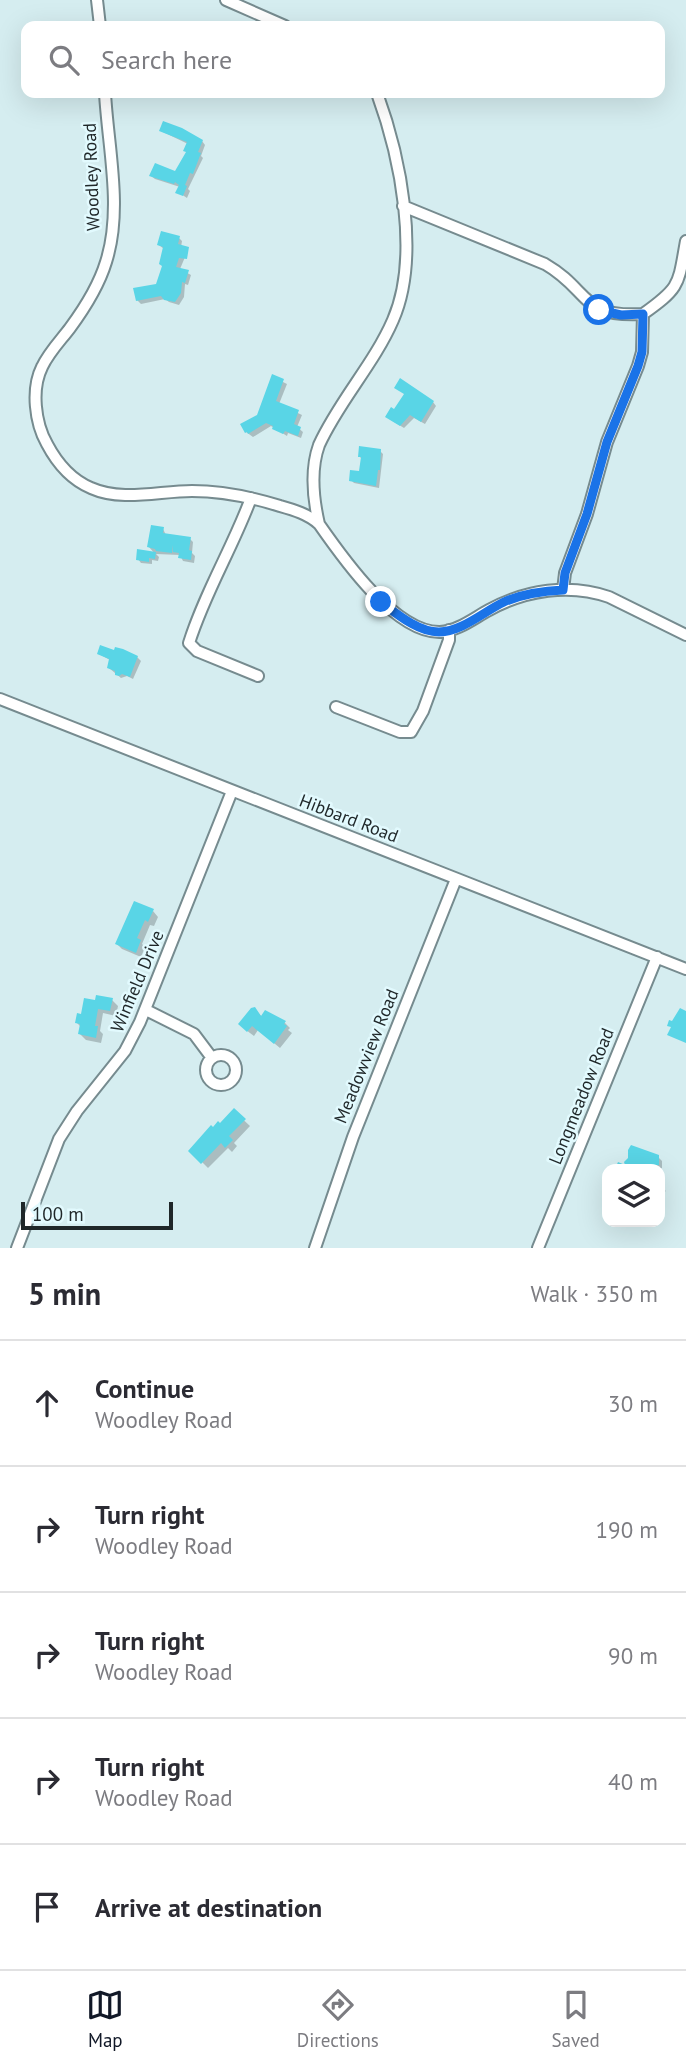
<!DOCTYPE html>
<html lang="en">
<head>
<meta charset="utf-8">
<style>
  body { margin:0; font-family:"PT Sans",sans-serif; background:#f2f2f3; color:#2b2b33 }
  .controls { position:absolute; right:21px; bottom:21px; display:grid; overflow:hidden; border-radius:14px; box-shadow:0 7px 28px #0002 }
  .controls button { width:63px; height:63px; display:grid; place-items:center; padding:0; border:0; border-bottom:2px solid #e1e1e2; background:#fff; color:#2b2b33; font:35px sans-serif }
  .scale { position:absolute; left:21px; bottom:18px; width:152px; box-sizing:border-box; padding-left:7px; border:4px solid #1f2729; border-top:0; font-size:19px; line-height:24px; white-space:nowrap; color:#1f2729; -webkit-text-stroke:5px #e2fafe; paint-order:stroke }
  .stop { position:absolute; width:21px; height:21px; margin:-16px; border:5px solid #1a73e8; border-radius:50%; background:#fff }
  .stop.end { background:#1a73e8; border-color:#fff; box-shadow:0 2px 7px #0008 }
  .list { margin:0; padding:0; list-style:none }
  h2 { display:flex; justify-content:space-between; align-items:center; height:91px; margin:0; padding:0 28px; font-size:30px }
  h2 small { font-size:23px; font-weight:400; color:#7c7c81 }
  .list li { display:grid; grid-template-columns:46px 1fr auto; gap:21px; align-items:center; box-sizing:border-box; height:126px; padding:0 28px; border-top:2px solid #e1e1e2 }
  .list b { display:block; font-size:26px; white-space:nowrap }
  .list p { margin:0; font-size:23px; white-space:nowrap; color:#7c7c81 }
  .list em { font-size:23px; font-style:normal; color:#7c7c81 }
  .icon { flex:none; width:38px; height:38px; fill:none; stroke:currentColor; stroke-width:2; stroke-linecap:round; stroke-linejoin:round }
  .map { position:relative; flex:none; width:686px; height:1248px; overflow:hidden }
  .search { position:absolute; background:#fff; box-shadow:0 7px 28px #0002; left:21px; right:21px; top:21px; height:77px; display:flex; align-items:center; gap:18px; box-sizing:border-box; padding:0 24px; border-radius:14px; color:#7c7c81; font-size:26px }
  .sheet { height:721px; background:#fff }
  nav { display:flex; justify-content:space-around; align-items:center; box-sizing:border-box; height:98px; border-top:2px solid #e1e1e2; background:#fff; font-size:19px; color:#7c7c81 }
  nav a { display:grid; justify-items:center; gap:4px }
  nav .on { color:#111827 }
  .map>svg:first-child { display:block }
  .shadow { fill:#0003 }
  .building { fill:#59d5e6 }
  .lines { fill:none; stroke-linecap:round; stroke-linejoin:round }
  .minor-casing { stroke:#768b8f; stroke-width:14 }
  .minor { stroke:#fff; stroke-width:10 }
  .route { stroke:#1a73e8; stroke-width:9 }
  .labels { text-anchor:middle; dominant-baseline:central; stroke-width:5; stroke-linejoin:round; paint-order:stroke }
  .street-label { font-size:18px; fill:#1f2729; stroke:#e2fafe }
</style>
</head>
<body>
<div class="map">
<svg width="686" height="1248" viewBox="0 0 686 1248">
  <rect width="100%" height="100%" fill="#d5edf0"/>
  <!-- shadow -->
  <path class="shadow" d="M161 131 202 141 205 145 201 156 203 158 188 189 190 191 187 198 178 192 180 187 155 179 151 176 176 173 187 153 188 144Z
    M179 238 182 241 181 247 188 250 180 269 191 275 188 285 185 284 184 297 179 305 169 302 165 299 141 304 137 300 158 285 164 266V249L159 245Z
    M273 377 287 384 279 404 302 415 297 427 303 432 301 438 288 433 287 436 271 426 253 437 246 432 259 416Z
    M405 395 433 402 436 406 425 424 414 418 404 428 391 420Z
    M380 451 383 454 379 488 354 483 351 480 361 473 362 459 359 456Z
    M163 529 166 535 190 539 193 542 192 553 195 556 194 563 183 561 180 555 156 554 159 557 158 561 152 560V564L141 563 138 559 155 554 149 547Z
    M99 654 137 657 141 661 133 679 127 676 121 678 109 668 110 660Z
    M153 911 158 917 154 926 150 925 142 944 145 947 141 957 122 949 117 944Z
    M112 1000 118 1006 116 1016 103 1013 100 1031 103 1034 101 1043 86 1040 80 1034 81 1027 77 1023 79 1016Z
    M255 1009 262 1017 285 1023 290 1028 288 1030 292 1033 280 1048 258 1030 254 1036 246 1030Z
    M234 1111 250 1126 234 1143 237 1146 232 1152 228 1148 208 1168 191 1151Z
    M658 1157 662 1161V1168L659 1169H617L619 1164 628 1168Z
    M660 1187 666 1191 660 1194 661 1199 660 1198Z"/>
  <!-- building -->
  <path class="building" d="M163 121 182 128 203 140 198 152 201 153 193 174 190 173 185 185 187 186 183 196 175 193 179 185 175 182 174 184 149 176 155 163 175 171 186 152 183 151 187 142 159 131Z
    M161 231 180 236 178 244 189 247 187 259 179 258 176 267 189 270 185 283 182 282 181 293 175 302 164 300 161 296 136 301 133 288 156 284 162 266 159 264 163 247 157 245Z
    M272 374 284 379 276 401 299 410 294 424 301 427 298 436 285 431 283 434 272 429 273 426 266 423 248 434 247 432 245 433 240 424 257 415Z
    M400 378 434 401 421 422 410 415 400 426 385 417 391 407 394 409 404 394 394 388Z
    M359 446 381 449 380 470H378L376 486 349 481 350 470 359 471 361 457H358Z
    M151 525 164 527 163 533 191 537 189 550 192 551 191 560 178 558 179 553 173 552V545L172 553 156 551 155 549 147 547Z
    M137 549 156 552 155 559 149 558V562L136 560Z
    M100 645 114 650 115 647 123 649 138 656 130 677 122 674 119 676 115 675V671L107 668 109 659 97 654Z
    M134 901 154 909 148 922 145 920 137 938 141 940 136 953 115 944Z
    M96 995 113 998 110 1011 98 1009 95 1026H98L96 1038 78 1034 80 1024 75 1023 77 1013 81 1014 84 998 95 1000Z
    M255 1007 261 1016 265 1010 286 1021 284 1024 287 1026 274 1044 252 1026 247 1032 238 1024 251 1008Z
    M680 1008 686 1011V1043L667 1035 671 1027 667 1026 669 1020 672 1021Z
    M234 1108 246 1119 229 1136 233 1140 225 1148 221 1143 201 1164 188 1151 211 1125 213 1127 218 1121 220 1123Z
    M631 1145 659 1155V1165L652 1166V1169H615L618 1162 625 1165 624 1162 628 1158V1150Z"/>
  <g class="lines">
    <defs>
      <path id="minor" d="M97 0 100 26
        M226 0 285 26
        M105 93C108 148 123 209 106 262 99 285 84 309 70 328 61 340 49 352 42 367 31 389 35 423 47 444 57 463 72 480 91 488 122 502 159 491 192 491 222 491 251 497 280 506 294 510 308 514 319 524 342 557 395 633 440 632 458 631 474 618 489 610 525 590 570 583 609 597L686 635
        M403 206 545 264C590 290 580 318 643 314
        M251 498C233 547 205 592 189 643L197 651 258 676
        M319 524C313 498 310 470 319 445 339 401 374 364 393 320 421 256 400 156 377 93
        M563 590 565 573 587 514 607 442 638 366 642 352 643 314C681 287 678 285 686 241
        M0 699 686 969
        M336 707 400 732H411L423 711 449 640V630
        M146 1010 194 1034 212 1058
        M206 1070a15 15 0 1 1 30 0a15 15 0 1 1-30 0Z
        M17 1248 59 1139 77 1111 125 1051 140 1022 232 791
        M315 1248 353 1137 456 879
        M538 1248 657 957"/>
    </defs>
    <!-- minor casing -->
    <use href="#minor" class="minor-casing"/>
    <!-- minor -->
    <use href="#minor" class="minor"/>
  </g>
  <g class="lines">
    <!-- route -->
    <path class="route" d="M381 602C397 614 418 632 439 632 463 631 483 612 504 602 522 594 543 591 563 590L565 573 587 514 607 442 638 366 642 352 643 314 621 315 599 310"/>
  </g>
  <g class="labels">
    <!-- street labels -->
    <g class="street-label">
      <text transform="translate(91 177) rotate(-92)">Woodley Road</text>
      <text transform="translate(349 818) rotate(21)">Hibbard Road</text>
      <text transform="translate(137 981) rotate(-67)">Winfield Drive</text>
      <text transform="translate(366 1056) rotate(-68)">Meadowview Road</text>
      <text transform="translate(581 1096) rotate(-68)">Longmeadow Road</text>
    </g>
  </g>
</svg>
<div class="controls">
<button><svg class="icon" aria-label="layers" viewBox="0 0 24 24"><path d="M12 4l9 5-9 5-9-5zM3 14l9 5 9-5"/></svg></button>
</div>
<div class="scale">100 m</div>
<div class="stop" style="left:599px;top:310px"></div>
<div class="stop end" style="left:381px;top:602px"></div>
<div class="search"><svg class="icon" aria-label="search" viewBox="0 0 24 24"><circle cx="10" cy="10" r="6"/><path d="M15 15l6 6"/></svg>Search here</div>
</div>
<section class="sheet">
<h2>5 min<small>Walk · 350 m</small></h2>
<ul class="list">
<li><svg class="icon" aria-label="ahead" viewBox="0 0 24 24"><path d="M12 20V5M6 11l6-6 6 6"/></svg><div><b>Continue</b><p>Woodley Road</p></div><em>30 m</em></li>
<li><svg class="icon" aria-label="right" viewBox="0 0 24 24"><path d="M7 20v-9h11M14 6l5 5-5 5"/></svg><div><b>Turn right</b><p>Woodley Road</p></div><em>190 m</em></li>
<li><svg class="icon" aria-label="right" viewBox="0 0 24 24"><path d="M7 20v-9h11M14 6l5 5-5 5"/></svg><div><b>Turn right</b><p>Woodley Road</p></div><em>90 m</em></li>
<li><svg class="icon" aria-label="right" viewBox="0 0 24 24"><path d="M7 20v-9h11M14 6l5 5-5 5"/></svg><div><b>Turn right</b><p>Woodley Road</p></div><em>40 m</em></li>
<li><svg class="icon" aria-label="arrive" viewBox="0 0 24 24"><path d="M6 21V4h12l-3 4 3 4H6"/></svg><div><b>Arrive at destination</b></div></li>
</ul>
</section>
<nav>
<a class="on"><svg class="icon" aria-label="map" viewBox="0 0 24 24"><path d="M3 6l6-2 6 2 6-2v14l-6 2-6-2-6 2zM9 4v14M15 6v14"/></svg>Map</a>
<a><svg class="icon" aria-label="directions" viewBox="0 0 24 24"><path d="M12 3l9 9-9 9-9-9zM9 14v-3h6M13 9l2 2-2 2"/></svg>Directions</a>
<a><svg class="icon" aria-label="saved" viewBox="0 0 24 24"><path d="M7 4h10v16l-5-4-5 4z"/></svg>Saved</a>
</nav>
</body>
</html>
